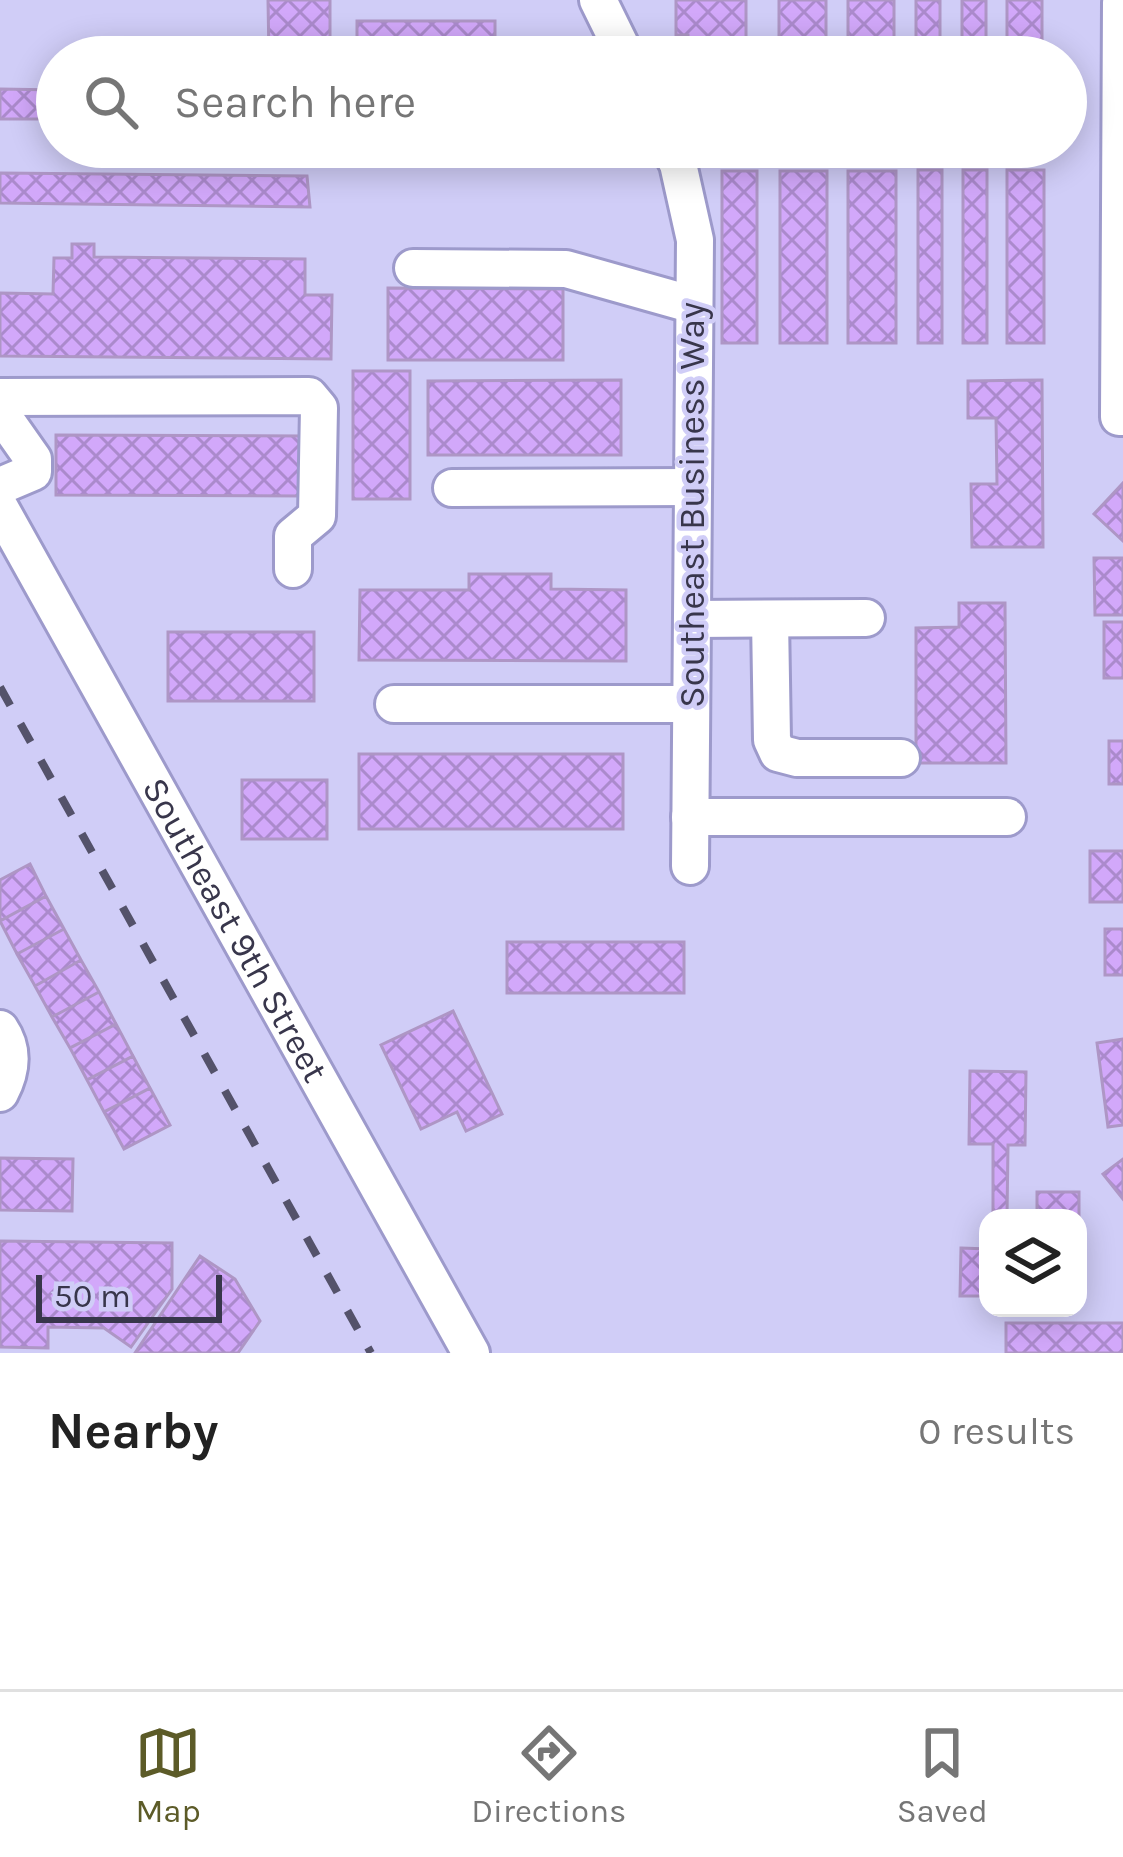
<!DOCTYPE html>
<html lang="en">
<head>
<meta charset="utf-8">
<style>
  body { margin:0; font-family:Karla,sans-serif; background:#f2f2f2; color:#222 }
  .controls { position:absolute; right:36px; bottom:36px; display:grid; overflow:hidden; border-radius:24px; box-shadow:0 6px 30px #0003 }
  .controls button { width:108px; height:108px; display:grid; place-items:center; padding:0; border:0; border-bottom:3px solid #e0e0e0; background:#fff; color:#222; font:60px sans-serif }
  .scale { position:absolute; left:36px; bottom:30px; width:186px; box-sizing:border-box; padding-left:12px; border:6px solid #38364b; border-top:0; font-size:33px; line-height:42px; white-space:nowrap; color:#38364b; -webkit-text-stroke:9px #d0cdf7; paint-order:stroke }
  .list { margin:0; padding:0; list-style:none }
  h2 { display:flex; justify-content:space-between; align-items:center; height:156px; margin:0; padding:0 48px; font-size:51px }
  h2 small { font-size:39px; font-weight:400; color:#767676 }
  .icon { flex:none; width:66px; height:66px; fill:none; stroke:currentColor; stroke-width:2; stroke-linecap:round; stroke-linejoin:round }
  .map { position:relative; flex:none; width:1123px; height:1353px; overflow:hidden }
  .search { position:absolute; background:#fff; box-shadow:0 6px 30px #0003; left:36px; right:36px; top:36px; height:132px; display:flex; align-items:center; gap:30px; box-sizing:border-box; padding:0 42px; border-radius:66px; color:#767676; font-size:45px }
  .sheet { height:336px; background:#fff }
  nav { display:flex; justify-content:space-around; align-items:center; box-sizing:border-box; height:168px; border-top:3px solid #e0e0e0; background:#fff; font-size:33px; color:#767676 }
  nav a { display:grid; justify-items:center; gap:6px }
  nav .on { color:#5c5b28 }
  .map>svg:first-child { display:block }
  .building { fill:url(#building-cross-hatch); stroke:#ae96c5; stroke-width:3 }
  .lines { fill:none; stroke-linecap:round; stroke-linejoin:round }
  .minor-casing { stroke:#9d9acb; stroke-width:42 }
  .minor { stroke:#fff; stroke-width:36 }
  .rail { stroke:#54526a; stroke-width:8; stroke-dasharray:21 21; stroke-linecap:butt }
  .labels { text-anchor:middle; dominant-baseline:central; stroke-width:9; stroke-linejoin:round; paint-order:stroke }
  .street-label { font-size:36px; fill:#38364b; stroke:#d0cdf7 }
</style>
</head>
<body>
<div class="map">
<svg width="1123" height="1353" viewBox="0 0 1123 1353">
  <defs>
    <pattern id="building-cross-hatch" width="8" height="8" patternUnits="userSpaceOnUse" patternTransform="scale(3)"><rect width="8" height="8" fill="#d2a8fa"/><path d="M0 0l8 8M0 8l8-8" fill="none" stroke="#ab8acc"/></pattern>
  </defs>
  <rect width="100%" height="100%" fill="#d0cdf7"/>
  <!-- building -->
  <path class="building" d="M268 0H330V57H269Z
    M676 0H746V57H688V35H676Z
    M779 0H826V57H779Z
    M848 0H894V57H848Z
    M916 0H940V57H916Z
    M962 0H986V57H962Z
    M1007 0H1042V57H1007Z
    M357 21H495V57H357Z
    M0 89 57 90V119H0Z
    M455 147H580V162H455Z
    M918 170H942V343H918Z
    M963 170H987V343H963Z
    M1007 170H1044V343H1007Z
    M722 171H757V343H722Z
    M780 171H827V343H780Z
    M848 171H896V343H848Z
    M0 173 307 176 310 207 0 203Z
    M72 244H94V257L305 259V295H332L331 359 0 356V293L53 294 54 258H72Z
    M388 288 563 289V360H388Z
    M353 371H410V499H353Z
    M621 380V455H428V381Z
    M1042 380 1043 547H972L971 484H997L996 418H968V381Z
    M56 435 305 436 304 496 56 495Z
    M1123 483V541L1094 514Z
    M1094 558H1123V615H1095Z
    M469 574H551V589L626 590V661L359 660 360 590H469Z
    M959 603H1005L1006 763H916V628L959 627Z
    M1104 622H1123V678H1104Z
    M168 632H314V701H168Z
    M1109 741H1123V784H1109Z
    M359 754H623V829H359Z
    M242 780H327V839H242Z
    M1090 851H1123V902H1090Z
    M30 864 46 896 0 921V880Z
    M46 896 64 929 17 954 0 921Z
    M64 929 81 960 35 986 17 954Z
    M1105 929H1123V975H1105Z
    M507 942H684V993H507Z
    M81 960 99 992 52 1017 35 986Z
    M99 992 116 1024 70 1048 52 1017Z
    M453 1011 502 1114 466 1131 457 1112 421 1129 381 1045Z
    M116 1024 133 1056 87 1080 70 1048Z
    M1123 1039V1125L1108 1127 1097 1043Z
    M133 1056 150 1088 104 1112 87 1080Z
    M970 1071 1026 1072 1025 1145H1008L1007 1217H993V1144H969Z
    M150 1088 170 1125 124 1149 104 1112Z
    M0 1158 73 1159 72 1211 0 1210Z
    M1123 1159V1199L1103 1174Z
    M1037 1192H1079V1219L1037 1218Z
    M0 1241 172 1243V1289L131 1347 104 1328 48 1327V1348L0 1347Z
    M961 1248 988 1249V1296H960Z
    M200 1256 235 1279 260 1321 238 1353H135Z
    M1006 1323H1123V1353H1006Z"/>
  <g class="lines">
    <defs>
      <g id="minor">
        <path d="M598 0 626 57"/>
        <path d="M1121 3 1119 417H1123"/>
        <path d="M669 147 678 164 695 240 690 866"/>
        <path d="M413 268 566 269 694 305"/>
        <path d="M0 397 309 396 319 408 317 516 293 536V569"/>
        <path d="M0 412 33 459V472L0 486"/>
        <path d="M452 488 692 487"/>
        <path id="s1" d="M0 508 471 1353"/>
        <path d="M692 619 866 618"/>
        <path d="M770 619 772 740 778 753 797 758H901"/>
        <path d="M394 704H691"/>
        <path d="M690 817H1007"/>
        <path d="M0 1029C15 1051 11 1072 0 1093"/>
      </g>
    </defs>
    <!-- minor casing -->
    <use href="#minor" class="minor-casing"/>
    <!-- minor -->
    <use href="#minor" class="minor"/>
    <!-- rail -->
    <path class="rail" d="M0 687 371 1353"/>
  </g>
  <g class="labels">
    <!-- street labels -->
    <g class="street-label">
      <text transform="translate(692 505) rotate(-90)">Southeast Business Way</text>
      <text stroke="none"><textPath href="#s1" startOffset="483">Southeast 9th Street</textPath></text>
    </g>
  </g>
</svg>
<div class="controls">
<button><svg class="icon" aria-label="layers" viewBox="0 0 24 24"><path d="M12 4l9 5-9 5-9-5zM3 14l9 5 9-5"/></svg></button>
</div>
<div class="scale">50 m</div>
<div class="search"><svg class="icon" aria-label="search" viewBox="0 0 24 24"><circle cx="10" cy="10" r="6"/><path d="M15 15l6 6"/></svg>Search here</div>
</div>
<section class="sheet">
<h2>Nearby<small>0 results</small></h2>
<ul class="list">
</ul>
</section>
<nav>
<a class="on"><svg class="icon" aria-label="map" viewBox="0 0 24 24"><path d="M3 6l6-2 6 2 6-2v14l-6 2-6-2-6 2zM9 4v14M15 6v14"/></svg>Map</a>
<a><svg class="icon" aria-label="directions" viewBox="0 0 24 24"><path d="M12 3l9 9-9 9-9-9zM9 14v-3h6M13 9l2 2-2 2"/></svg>Directions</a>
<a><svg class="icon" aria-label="saved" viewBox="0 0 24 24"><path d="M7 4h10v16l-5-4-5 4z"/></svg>Saved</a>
</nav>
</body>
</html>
